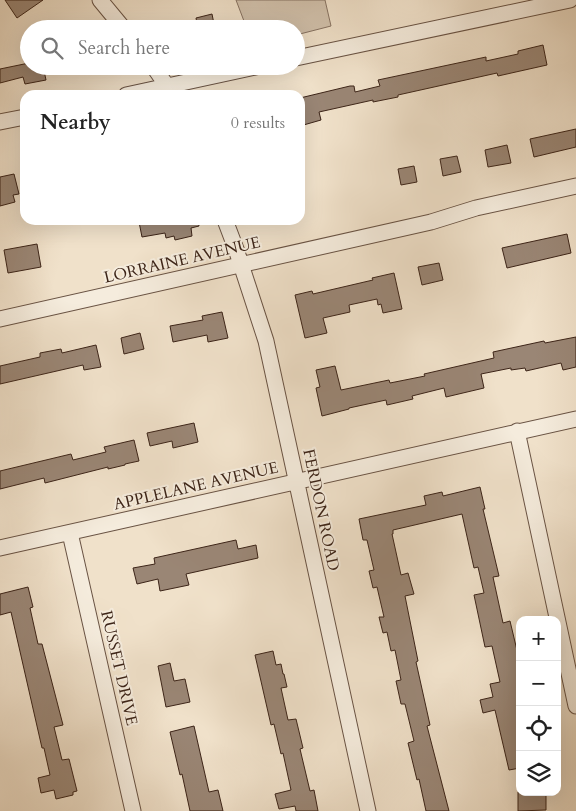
<!DOCTYPE html>
<html lang="en">
<head>
<meta charset="utf-8">
<style>
  body { margin:0; font-family:Cardo,serif; background:#f2f2f2; color:#222 }
  .controls { position:absolute; right:15px; bottom:15px; display:grid; overflow:hidden; border-radius:10px; box-shadow:0 5px 20px #0002 }
  .controls button { width:45px; height:45px; display:grid; place-items:center; padding:0; border:0; border-bottom:1px solid #e0e0e0; background:#fff; color:#222; font:25px sans-serif }
  .list { margin:0; padding:0; list-style:none }
  h2 { display:flex; justify-content:space-between; align-items:center; height:65px; margin:0; padding:0 20px; font-size:21px }
  h2 small { font-size:16px; font-weight:400; color:#767676 }
  .icon { flex:none; width:28px; height:28px; fill:none; stroke:currentColor; stroke-width:2; stroke-linecap:round; stroke-linejoin:round }
  .map { position:relative; flex:none; width:576px; height:811px; overflow:hidden }
  .search { position:absolute; background:#fff; box-shadow:0 5px 20px #0002; left:20px; top:20px; width:285px; height:55px; display:flex; align-items:center; gap:12px; box-sizing:border-box; padding:0 18px; border-radius:28px; color:#767676; font-size:19px }
  .panel { position:absolute; background:#fff; box-shadow:0 5px 20px #0002; left:20px; top:90px; width:285px; height:135px; border-radius:15px }
  .map>svg:first-child { display:block }
  .green { fill:#d1c1ac; stroke:#867262 }
  .building { fill:#9a8675; stroke:#3c2418 }
  .lines { fill:none; stroke-linecap:round; stroke-linejoin:round }
  .minor-casing { stroke:#695344; stroke-width:17 }
  .minor { stroke:#f5ecdd; stroke-width:15 }
  .labels { text-anchor:middle; dominant-baseline:central; stroke-width:4; stroke-linejoin:round; paint-order:stroke }
  .street-label { font-size:16px; fill:#3c2418; stroke:#f5ecdd }
</style>
</head>
<body>
<div class="map">
<svg width="576" height="811" viewBox="0 0 576 811">
  <rect width="100%" height="100%" fill="#f0e1ca"/>
  <filter id="stains"><feTurbulence type="fractalNoise" baseFrequency=".004" numOctaves="4"/><feColorMatrix values="0 0 0 0 .2 0 0 0 0 .09 0 0 0 0 .02 0 0 0 .5 -.17"/></filter>
  <radialGradient id="worn" r=".72"><stop offset=".6" stop-color="#630" stop-opacity="0"/><stop offset="1" stop-color="#630" stop-opacity=".3"/></radialGradient>
  <!-- green -->
  <path class="green" d="M236 0H325L331 26 296 35V29H247Z"/>
  <!-- building -->
  <path class="building" d="M5 0H43L17 18Z
    M212 14 215 29H198L196 18Z
    M543 45 547 65 498 76 497 73 398 95V97L373 102V100L319 112 321 120 300 126V98L350 86H354L355 92 380 86 378 80 486 57V61L518 54V51Z
    M29 63V66H43L46 80 25 84 23 77 0 83V69Z
    M576 129V147L534 157 530 139Z
    M507 145 511 163 488 167 485 150Z
    M457 156 461 172 443 176 440 159Z
    M414 166 417 182 401 185 398 169Z
    M14 174 19 194 13 195 15 202 0 206V177Z
    M147 220H198L199 226 191 228 192 236 175 240 174 236 166 238 165 233 142 237 139 222Z
    M567 234 571 253 507 268 502 248Z
    M37 244 41 267 8 273 4 250Z
    M439 263 443 280 422 285 418 267Z
    M394 273 402 309 383 313 381 304 378 305 377 299 349 305 350 312 323 318 327 333 305 338 295 295 312 291 313 294 373 280 372 278Z
    M222 312 228 338 208 342 207 335 173 342 170 326 203 320 202 316Z
    M140 333 144 349 124 354 121 338Z
    M576 337V367L563 370 561 363 526 371 525 368 511 370V368L481 374 484 388 446 397 444 388 412 396 413 399 387 405 386 400 349 408V409L322 416 316 388 320 387 316 370 335 366 341 390 389 380 390 383 425 376 424 374 494 358 493 352 544 341 545 343Z
    M96 345 101 367 84 370 83 365 0 384V366L40 357V353L61 349 62 353Z
    M194 423 198 442 173 448 172 441 150 446 147 433Z
    M134 440 139 461 125 464V465L108 469V467L45 483 44 478 0 489V471L71 454 73 460 106 452 104 447Z
    M480 487 485 509H483L499 576 493 577 503 623 510 621 520 663V768L509 770 495 710 483 713 480 700 493 697 490 684 500 682 492 646 485 647 474 595 484 593 478 567 474 568 462 514 393 530V534H392L401 575 408 573 414 594 405 596 418 661 416 662 430 725 427 726 449 811H426L419 779 417 780 408 743 414 741 405 704H401L396 681 401 680 395 650 391 651 387 632 383 633 379 617H384L377 587 373 588 369 571 374 570 367 540H363L359 519 426 505 424 496 442 492 443 496Z
    M236 540 238 549 256 545 258 558 186 574 189 585 160 591 158 579 137 584 133 568 155 564 154 558Z
    M28 587 33 607 30 608 38 644H42L63 725 54 727 62 760 69 759 77 791 73 792V795L56 799 54 790 41 793 38 778 50 775 44 748H42L11 612 0 615V594Z
    M273 651 276 665 281 664 283 674H284L287 687 281 688 288 720 296 719 303 748 300 749 310 791 314 790 318 811H296L295 806 279 809 275 794 291 790 283 753 281 754 274 724 271 725 255 655Z
    M170 663 174 681 185 679 190 702 166 707 158 666Z
    M194 726 209 792 218 790 223 811H190L182 774 180 775 170 732Z
    M518 792H546V810L518 811Z"/>
  <g class="lines">
    <defs>
      <path id="minor" d="M100 0 124 29
        M296 58 570 0
        M153 66 167 86 171 94
        M126 95 260 66
        M0 122 25 117
        M225 220 236 249 266 341 368 811
        M0 319 431 222 476 208 576 186
        M517 431 576 706
        M70 533 133 811
        M0 548 576 419"/>
    </defs>
    <!-- minor casing -->
    <use href="#minor" class="minor-casing"/>
    <!-- minor -->
    <use href="#minor" class="minor"/>
  </g>
  <g class="labels">
    <!-- street labels -->
    <g class="street-label">
      <text transform="translate(182 260) rotate(-13)">LORRAINE AVENUE</text>
      <text transform="translate(196 486) rotate(-13)">APPLELANE AVENUE</text>
      <text transform="translate(321 510) rotate(78)">FERDON ROAD</text>
      <text transform="translate(119 668) rotate(77)">RUSSET DRIVE</text>
    </g>
  </g>
  <rect width="100%" height="100%" filter="url(#stains)"/>
  <rect width="100%" height="100%" fill="url(#worn)"/>
</svg>
<div class="controls">
<button>+</button>
<button>−</button>
<button><svg class="icon" aria-label="locate" viewBox="0 0 24 24"><circle cx="12" cy="12" r="6"/><path d="M12 2v4M12 18v4M2 12h4M18 12h4"/></svg></button>
<button><svg class="icon" aria-label="layers" viewBox="0 0 24 24"><path d="M12 4l9 5-9 5-9-5zM3 14l9 5 9-5"/></svg></button>
</div>
<div class="search"><svg class="icon" aria-label="search" viewBox="0 0 24 24"><circle cx="10" cy="10" r="6"/><path d="M15 15l6 6"/></svg>Search here</div>
<section class="panel">
<h2>Nearby<small>0 results</small></h2>
<ul class="list">
</ul>
</section>
</div>
</body>
</html>
